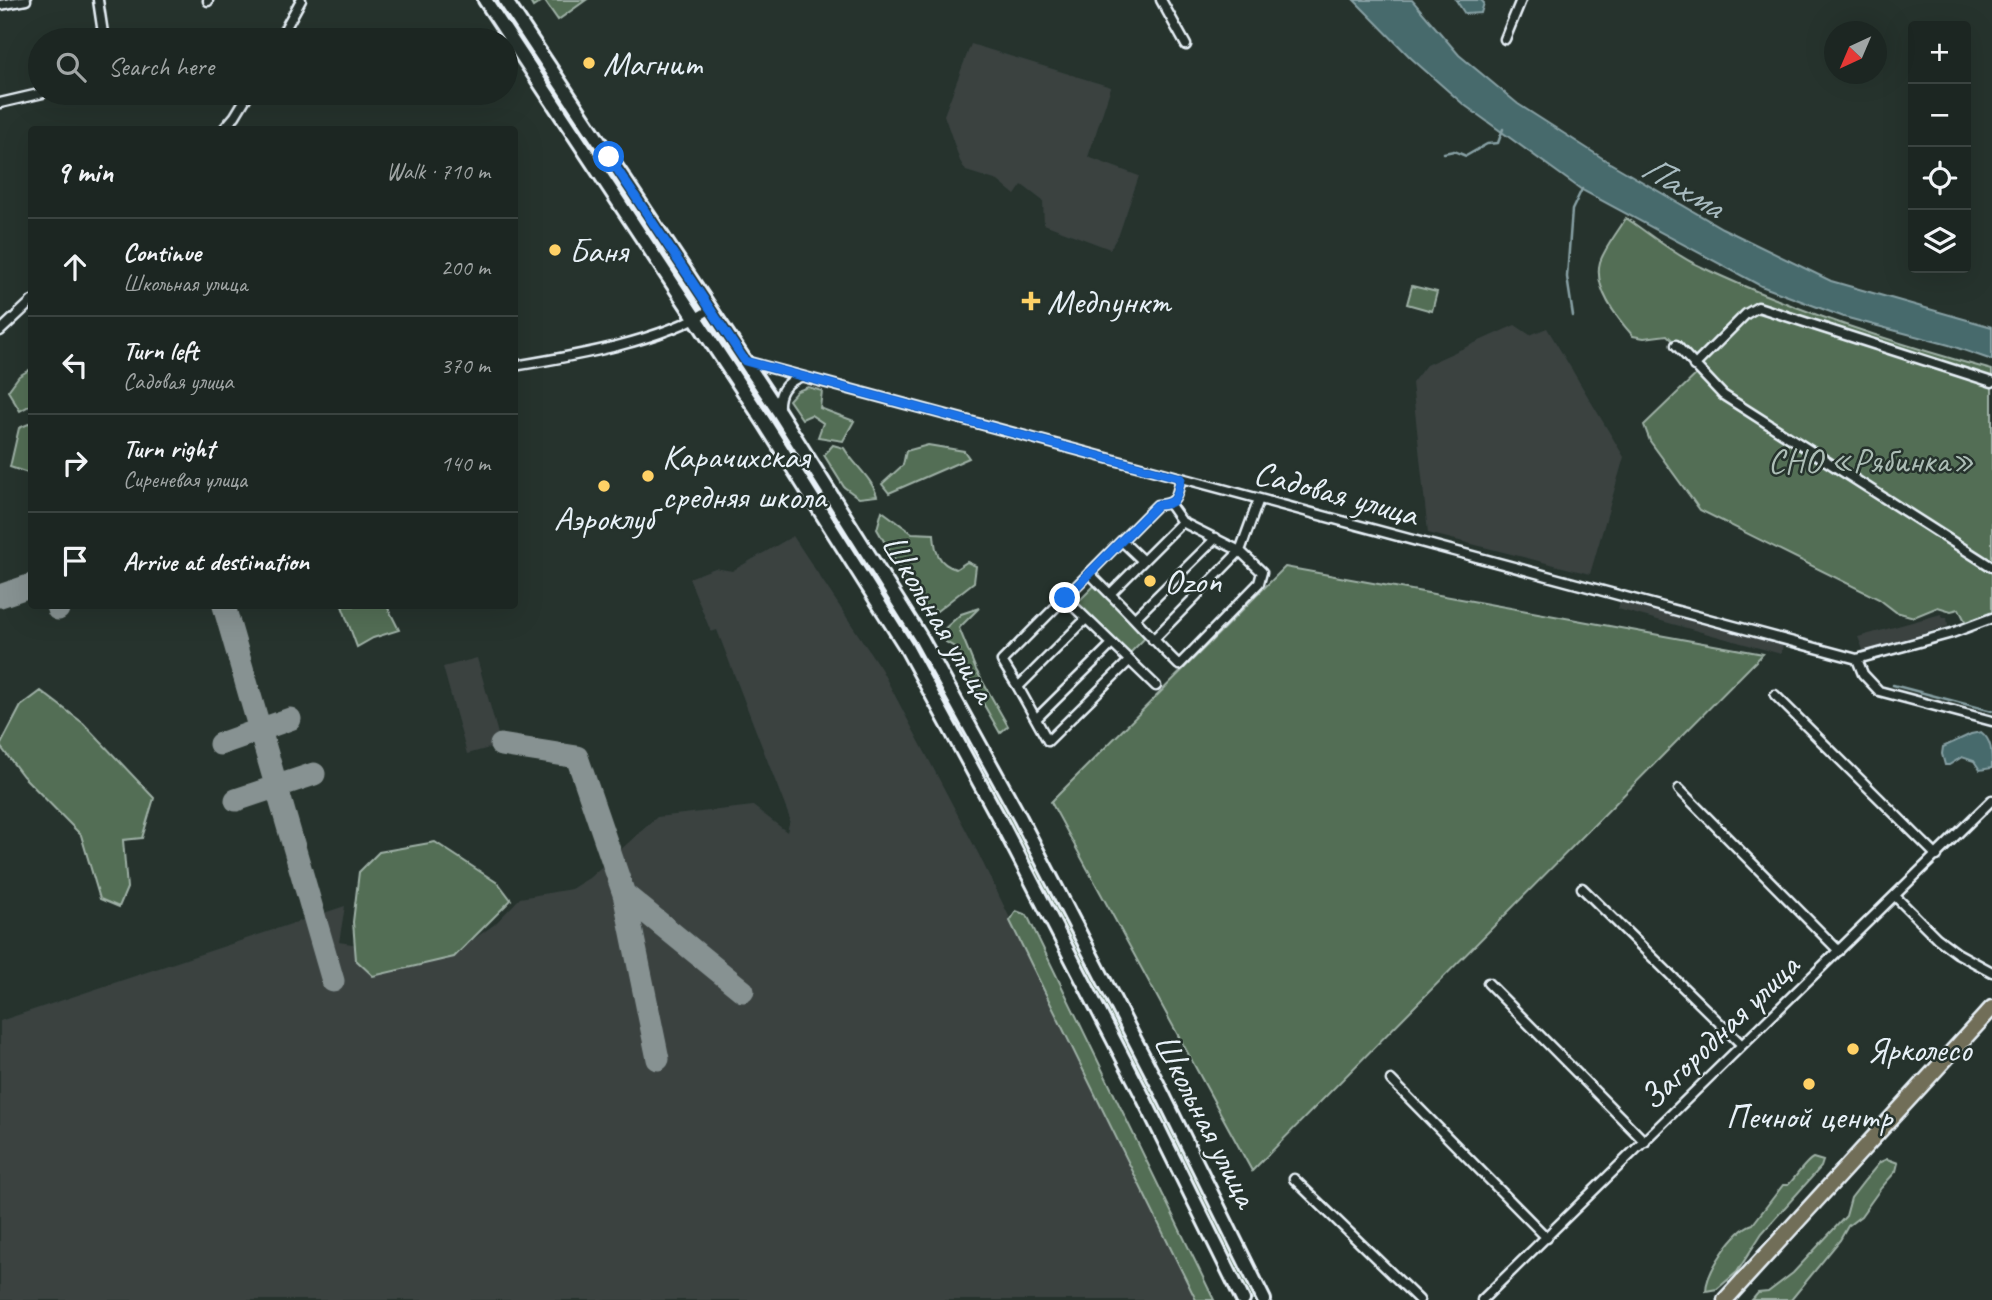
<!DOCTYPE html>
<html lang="en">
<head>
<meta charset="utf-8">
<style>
  body { margin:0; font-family:Caveat,sans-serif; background:#29322f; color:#f1f3f6 }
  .controls { position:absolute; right:21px; top:21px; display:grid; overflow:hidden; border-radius:7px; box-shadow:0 7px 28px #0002 }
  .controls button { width:63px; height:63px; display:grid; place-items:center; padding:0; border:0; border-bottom:2px solid #3a4340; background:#1c2622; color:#f1f3f6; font:35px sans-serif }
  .compass { position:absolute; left:1824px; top:21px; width:63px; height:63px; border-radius:50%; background:#1c2622; box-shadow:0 7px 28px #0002; rotate:224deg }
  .stop { position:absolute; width:21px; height:21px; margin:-16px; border:5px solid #1a73e8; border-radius:50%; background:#fff }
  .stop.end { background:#1a73e8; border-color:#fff; box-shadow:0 2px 7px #0008 }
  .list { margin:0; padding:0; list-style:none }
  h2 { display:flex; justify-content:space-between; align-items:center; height:91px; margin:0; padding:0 28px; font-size:30px }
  h2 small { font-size:23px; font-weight:400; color:#a0a5a5 }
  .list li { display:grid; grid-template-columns:46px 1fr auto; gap:21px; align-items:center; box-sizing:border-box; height:98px; padding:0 28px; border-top:2px solid #3a4340 }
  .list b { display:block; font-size:26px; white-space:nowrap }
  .list p { margin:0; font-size:23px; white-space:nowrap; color:#a0a5a5 }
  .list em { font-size:23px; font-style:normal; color:#a0a5a5 }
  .icon { flex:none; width:38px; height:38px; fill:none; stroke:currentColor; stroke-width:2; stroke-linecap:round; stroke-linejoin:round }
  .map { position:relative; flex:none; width:1992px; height:1300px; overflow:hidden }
  .search { position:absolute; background:#1c2622; box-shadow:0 7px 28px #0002; left:28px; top:28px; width:490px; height:77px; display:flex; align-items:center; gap:18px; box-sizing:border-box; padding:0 24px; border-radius:38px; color:#a0a5a5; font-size:26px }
  .panel { position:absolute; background:#1c2622; box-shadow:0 7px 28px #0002; left:28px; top:126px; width:490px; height:483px; border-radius:7px }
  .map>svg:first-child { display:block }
  .built { fill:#3a4241 }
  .green { fill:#536e54; stroke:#9eb0a6; stroke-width:2 }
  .water { fill:#476a6c; stroke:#87a0a4; stroke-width:2 }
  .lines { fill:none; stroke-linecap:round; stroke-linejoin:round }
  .stream { stroke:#87a0a4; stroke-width:2.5 }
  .taxiway { stroke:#879292; stroke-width:23 }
  .street-casing { stroke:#e8f1f8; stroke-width:13 }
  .secondary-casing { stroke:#e8f1f8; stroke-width:18 }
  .highway-casing { stroke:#e8f1f8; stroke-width:19 }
  .street { stroke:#26332d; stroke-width:8 }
  .secondary { stroke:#26332d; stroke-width:12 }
  .highway { stroke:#716e59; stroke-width:14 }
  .route { stroke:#1a73e8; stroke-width:9 }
  .poi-dot { fill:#ffd166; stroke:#26332d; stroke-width:2.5 }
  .labels { text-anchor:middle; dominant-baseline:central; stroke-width:5; stroke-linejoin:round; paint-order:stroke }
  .poi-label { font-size:35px; fill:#e8f1f8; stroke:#26332d; text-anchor:start }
  .park-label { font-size:35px; fill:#acbdb6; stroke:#26332d }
  .street-label { font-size:35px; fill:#e8f1f8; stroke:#26332d }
  .water-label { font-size:37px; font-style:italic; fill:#a8bbc0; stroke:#26332d }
</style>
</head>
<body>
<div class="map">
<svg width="1992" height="1300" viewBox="0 0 1992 1300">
  <rect width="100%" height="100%" fill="#26332d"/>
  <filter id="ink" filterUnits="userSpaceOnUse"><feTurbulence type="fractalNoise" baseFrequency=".0143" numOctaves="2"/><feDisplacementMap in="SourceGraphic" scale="14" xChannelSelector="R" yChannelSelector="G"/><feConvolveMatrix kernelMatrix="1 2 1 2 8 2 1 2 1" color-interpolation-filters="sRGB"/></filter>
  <g filter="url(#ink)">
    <!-- built -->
    <path class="built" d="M971 44 1111 87 1088 157 1139 176 1119 234 1110 249 1044 224 1043 201 1022 185 1015 195 998 181 966 171 960 161 944 115Z
      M1515 325 1530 335 1547 328 1624 457 1590 574 1428 533 1412 383 1426 365Z
      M793 536 881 669 979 855 1197 1300H0V1021L345 906 339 942 365 946 457 951 495 924 520 898 571 889 589 878 657 817 753 806 787 832 790 819 717 630 711 632 689 578 715 568 732 571Z
      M1620 601 1783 645 1781 654 1618 609Z
      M1941 614 1943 618 1947 617 1948 626 1864 652 1858 637Z
      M477 658 501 745 467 754 443 667Z"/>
    <!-- green -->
    <path class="green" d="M529 0H586L558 20 544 0 533 7Z
      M529 47 702 308 698 310 525 50Z
      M1626 218C1648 233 1670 251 1693 263 1784 307 1894 343 1992 370V614L1968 627 1959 609 1951 611 1938 607 1914 617 1896 612 1879 599 1700 510 1650 441 1644 425 1702 369 1667 335 1644 338 1633 336C1617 318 1593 288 1600 262 1605 247 1618 232 1626 218Z
      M1412 286 1437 292 1432 311 1407 304Z
      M31 369V405L20 411 8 391 19 376Z
      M748 380H752L912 636 911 639 907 638 746 383Z
      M808 387 822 391 820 408 854 421 843 441 818 437 823 423 811 415 802 419 789 400 797 391Z
      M31 423V474L10 467 19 428Z
      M833 445 844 448C854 465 872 478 877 496L859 498 844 487 824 455Z
      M928 445 964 451 969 458 889 493 882 484 903 465 906 451Z
      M882 511 912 533 934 534C935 551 938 564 956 569L967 562 976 566 974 582 937 611 921 606 877 529Z
      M1285 567 1763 654 1252 1171 1051 802Z
      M1098 582 1147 636 1127 656 1076 604Z
      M342 606H387L399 630 373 638 357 647Z
      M979 608 959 628 976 670 1008 726 1000 733 956 656 960 650 946 642 943 630 961 614Z
      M918 650 922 651C1041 864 1148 1082 1257 1300H1250C1142 1083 1035 866 917 654Z
      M41 691 83 723 154 798 142 838 123 840 127 888 119 907 100 899 81 835 23 776 0 746 21 706Z
      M435 842 499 884 511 900 454 957 373 976 356 960 353 922 359 872 379 852Z
      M1016 911 1027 915 1214 1300H1196L1010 921Z
      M1813 1158 1823 1161 1821 1167 1762 1233 1737 1272 1717 1289 1706 1291C1706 1272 1735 1229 1753 1224L1783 1185H1788C1795 1178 1806 1161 1813 1158Z
      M1887 1159 1898 1163 1896 1171 1881 1188 1861 1216 1848 1226 1840 1240 1791 1300H1752L1758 1293 1768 1292 1793 1273 1846 1216 1851 1198 1865 1180 1880 1162Z"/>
    <!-- water -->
    <path class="water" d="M1354 0H1412L1459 55 1518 104 1610 163 1722 228 1831 281 1992 327V360L1949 345 1844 317 1761 286 1582 190 1463 104 1411 58Z
      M1456 0H1481L1484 3 1481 13 1465 14Z
      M1981 732C1992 740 1992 753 1992 768L1980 770 1974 761 1962 757 1949 765H1945L1942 754 1943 747 1971 734Z"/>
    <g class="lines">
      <!-- stream -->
      <path class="stream" d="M1444 153 1454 151 1466 156 1487 144 1498 143 1503 129
        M1573 316 1567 277 1572 210 1582 189
        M1893 685 1992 711"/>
      <!-- taxiway -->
      <path class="taxiway" d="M0 596 32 585
        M57 606 58 609
        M224 606 333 981
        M220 744 290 719
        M501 745 577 757 624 894 658 1059
        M236 800 314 774
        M624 894 743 991"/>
      <defs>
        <path id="street" d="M98 0 104 40
          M208 0V1
          M1161 0 1186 45
          M0 5 26 0
          M1505 39 1521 0
          M279 40 301 0
          M0 103 43 93
          M223 130 235 116 249 93
          M0 331 32 301
          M1676 345 1723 395 1992 567
          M745 361 1857 659 1952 633 1992 618
          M514 366C574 356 660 342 711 309
          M1694 366 1746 314 1758 307 1992 382
          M779 409C778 392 785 383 800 377
          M1170 505 1182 522
          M1182 522 1240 551 1262 572 1259 583 1179 665C1155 642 1134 617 1110 594Z
          M1122 541 1143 561
          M1089 573 1110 594
          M1065 598 1156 686
          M1135 618 1216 538
          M1086 619 1018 687 1048 741 1129 661
          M1153 640 1240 551 1259 499
          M1857 659 1863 674 1879 691 1992 721
          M1018 687 1002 661 1157 505C1178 504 1176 497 1181 478
          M1775 695 1937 856
          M1036 719 1112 644
          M1679 789 1839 951
          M1582 888 1742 1045
          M1896 897 1937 938 1957 953 1992 972
          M1488 983 1645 1142
          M1391 1080 1547 1238
          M1294 1179 1419 1300
          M1482 1300 1992 800"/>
        <path id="secondary" d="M485 0 764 422 906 647 1003 826 1140 1091 1243 1300
          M505 0 779 412 921 638 1020 818 1157 1083 1264 1300"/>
        <path id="highway" d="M1725 1300 1992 1008"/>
      </defs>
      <!-- street casing -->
      <use href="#street" class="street-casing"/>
      <!-- secondary casing -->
      <use href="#secondary" class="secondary-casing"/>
      <!-- highway casing -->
      <use href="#highway" class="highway-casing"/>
      <!-- street -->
      <use href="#street" class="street"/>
      <!-- secondary -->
      <use href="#secondary" class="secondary"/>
      <!-- highway -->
      <use href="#highway" class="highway"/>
    </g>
  </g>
  <g class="lines" filter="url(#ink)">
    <!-- route -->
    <path class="route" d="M609 157 745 361 1181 478C1176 497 1179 504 1157 505L1065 598"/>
  </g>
  <!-- markers -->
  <g class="poi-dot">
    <circle cx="589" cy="63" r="7"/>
    <circle cx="555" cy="250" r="7"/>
    <path d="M1027.5 290.5h7v7h7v7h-7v7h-7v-7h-7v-7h7z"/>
    <circle cx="648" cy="476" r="7"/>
    <circle cx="604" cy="486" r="7"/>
    <circle cx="1150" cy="581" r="7"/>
    <circle cx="1853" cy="1049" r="7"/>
    <circle cx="1809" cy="1084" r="7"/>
  </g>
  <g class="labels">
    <!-- poi labels -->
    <g class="poi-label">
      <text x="603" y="63">Магнит</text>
      <text x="569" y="250">Баня</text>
      <text x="1047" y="301">Медпункт</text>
      <text x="662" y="456">Карачихская<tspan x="662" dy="40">средняя школа</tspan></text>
      <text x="604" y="518" text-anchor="middle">Аэроклуб</text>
      <text x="1164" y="581">Ozon</text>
      <text x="1867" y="1049">Ярколесо</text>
      <text x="1809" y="1116" text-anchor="middle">Печной центр</text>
    </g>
    <!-- park labels -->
    <g class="park-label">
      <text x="1871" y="460">СНО «Рябинка»</text>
    </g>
    <!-- street labels -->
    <g class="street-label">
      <text transform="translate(1336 493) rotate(15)">Садовая улица</text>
      <text transform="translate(939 618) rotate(59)">Школьная улица</text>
      <text transform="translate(1719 1032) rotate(-44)">Загородная улица</text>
      <text transform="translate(1206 1120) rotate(63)">Школьная улица</text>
    </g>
    <!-- water labels -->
    <g class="water-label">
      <text transform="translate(1683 186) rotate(31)">Пахма</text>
    </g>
  </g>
</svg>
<div class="controls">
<button>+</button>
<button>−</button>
<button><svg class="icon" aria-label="locate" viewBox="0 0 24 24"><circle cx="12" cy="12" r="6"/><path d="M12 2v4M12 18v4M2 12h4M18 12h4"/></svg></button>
<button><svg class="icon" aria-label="layers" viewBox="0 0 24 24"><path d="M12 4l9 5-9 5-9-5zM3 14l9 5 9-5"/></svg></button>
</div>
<svg class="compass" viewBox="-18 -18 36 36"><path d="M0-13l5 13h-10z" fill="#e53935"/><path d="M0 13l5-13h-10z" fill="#a0a5a5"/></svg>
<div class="stop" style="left:609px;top:157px"></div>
<div class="stop end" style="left:1065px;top:598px"></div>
<div class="search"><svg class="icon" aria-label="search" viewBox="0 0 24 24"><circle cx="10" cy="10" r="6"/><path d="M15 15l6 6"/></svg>Search here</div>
<section class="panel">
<h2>9 min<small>Walk · 710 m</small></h2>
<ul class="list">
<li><svg class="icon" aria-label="ahead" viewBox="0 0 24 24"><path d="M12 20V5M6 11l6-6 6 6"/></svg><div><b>Continue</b><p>Школьная улица</p></div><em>200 m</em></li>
<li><svg class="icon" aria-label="left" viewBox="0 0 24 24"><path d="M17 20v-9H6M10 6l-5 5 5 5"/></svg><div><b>Turn left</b><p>Садовая улица</p></div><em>370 m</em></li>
<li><svg class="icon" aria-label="right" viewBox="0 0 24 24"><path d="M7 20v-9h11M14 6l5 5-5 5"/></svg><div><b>Turn right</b><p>Сиреневая улица</p></div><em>140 m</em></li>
<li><svg class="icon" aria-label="arrive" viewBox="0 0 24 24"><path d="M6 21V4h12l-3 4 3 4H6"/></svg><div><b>Arrive at destination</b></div></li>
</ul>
</section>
</div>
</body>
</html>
